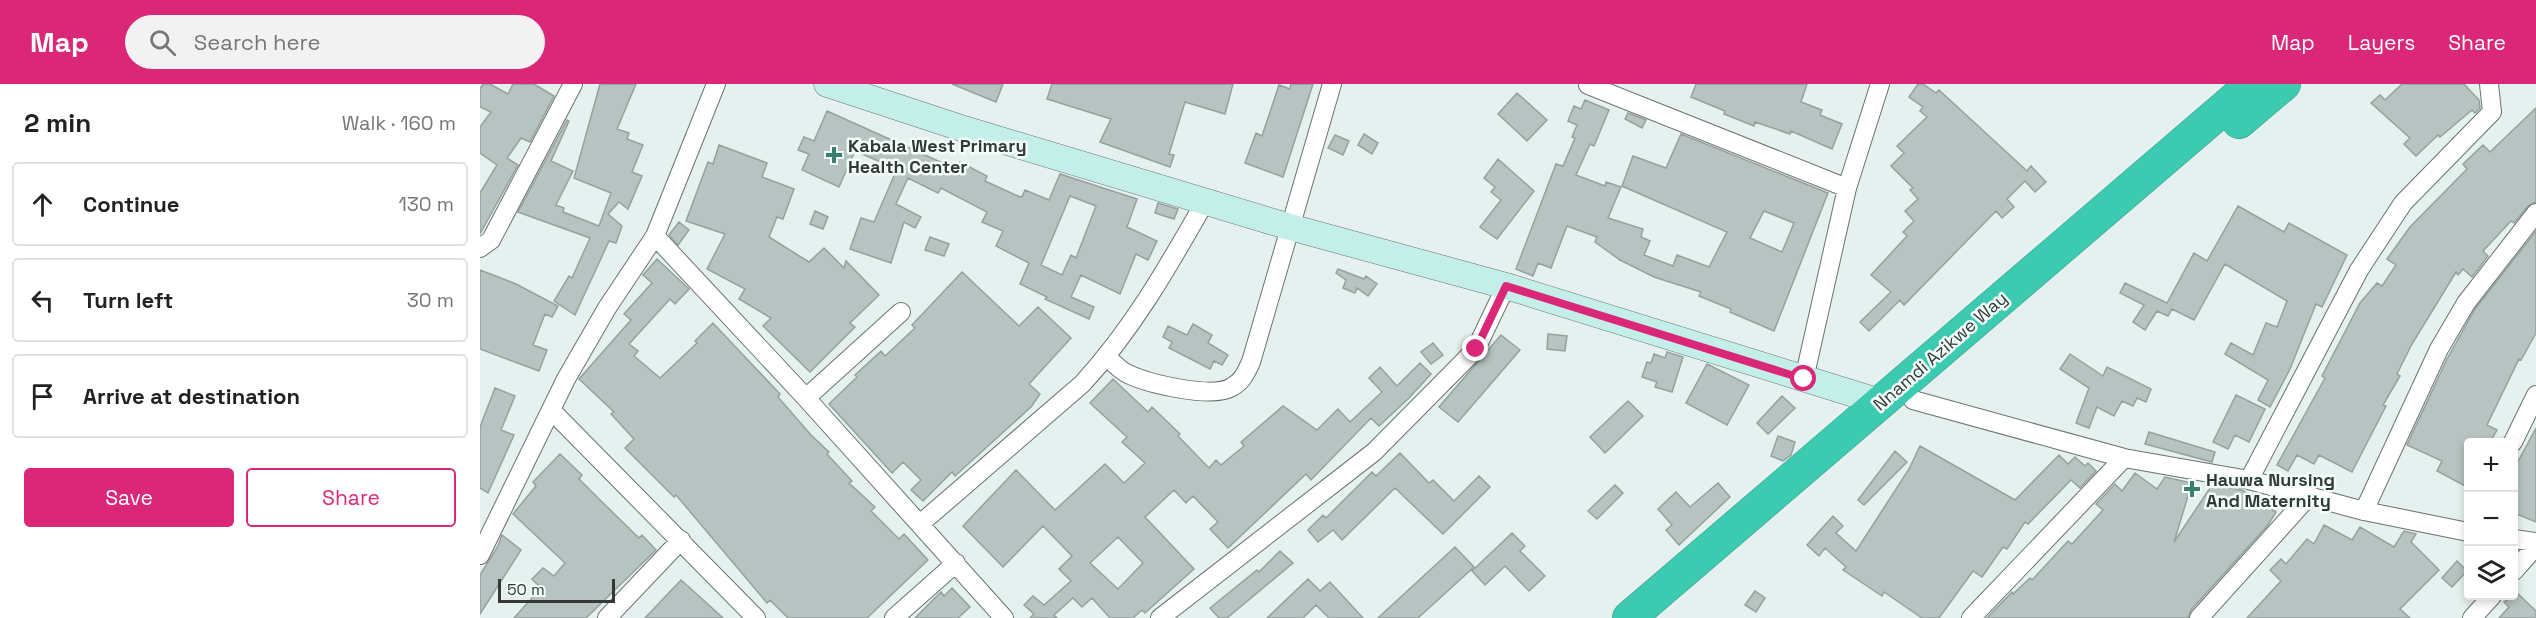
<!DOCTYPE html>
<html lang="en">
<head>
<meta charset="utf-8">
<style>
  body { margin:0; font-family:"Space Grotesk",sans-serif; background:#f2f2f2; color:#222 }
  .controls { position:absolute; right:18px; bottom:18px; display:grid; overflow:hidden; border-radius:6px; box-shadow:0 3px 9px #0003 }
  .controls button { width:54px; height:54px; display:grid; place-items:center; padding:0; border:0; border-bottom:2px solid #e0e0e0; background:#fff; color:#222; font:30px sans-serif }
  .scale { position:absolute; left:18px; bottom:15px; width:117px; box-sizing:border-box; padding-left:6px; border:3px solid #343938; border-top:0; font-size:16px; line-height:21px; white-space:nowrap; color:#343938; -webkit-text-stroke:4px #f2fffb; paint-order:stroke }
  .stop { position:absolute; width:18px; height:18px; margin:-14px; border:4px solid #db2777; border-radius:50%; background:#fff }
  .stop.end { background:#db2777; border-color:#fff; box-shadow:0 2px 6px #0008 }
  .list { margin:0; padding:0; list-style:none }
  h2 { display:flex; justify-content:space-between; align-items:center; height:78px; margin:0; padding:0 24px; font-size:26px }
  h2 small { font-size:20px; font-weight:400; color:#767676 }
  .list li { display:grid; grid-template-columns:39px 1fr auto; gap:18px; align-items:center; box-sizing:border-box; height:84px; margin:0 12px 12px; padding:0 12px; border:2px solid #e0e0e0; border-radius:6px }
  .list b { display:block; font-size:22px; white-space:nowrap }
  .list em { font-size:20px; font-style:normal; color:#767676 }
  .actions { display:flex; gap:12px; padding:18px 24px }
  .actions a { flex:1; padding:14px 0; border:2px solid #db2777; border-radius:6px; text-align:center; font-size:21px; color:#db2777 }
  .actions .main { background:#db2777; color:#fff }
  .icon { flex:none; width:33px; height:33px; fill:none; stroke:currentColor; stroke-width:2; stroke-linecap:round; stroke-linejoin:round }
  .map { position:relative; flex:none; width:2056px; height:534px; overflow:hidden }
  header { display:flex; align-items:center; gap:36px; box-sizing:border-box; height:84px; padding:0 30px; background:#db2777; color:#fff }
  header strong { font-size:28px }
  nav { display:flex; gap:33px; margin-inline-start:auto; font-size:21px }
  .search { width:420px; height:54px; background:#f2f2f2; display:flex; align-items:center; gap:15px; box-sizing:border-box; padding:0 21px; border-radius:33px; color:#767676; font-size:22px }
  main { display:flex }
  aside { flex:1; background:#fff }
  .map>svg:first-child { display:block }
  .building { fill:#b7c3c0; stroke:#95a19e; stroke-width:1.5; fill-rule:evenodd }
  .lines { fill:none; stroke-linecap:round; stroke-linejoin:round }
  .street-casing { stroke:#687370; stroke-width:20 }
  .secondary-casing { stroke:#687370; stroke-width:27 }
  .highway-casing { stroke:#399887; stroke-width:34 }
  .street { stroke:#fff; stroke-width:18 }
  .secondary { stroke:#c4efe8; stroke-width:26 }
  .highway { stroke:#3ccbb1; stroke-width:33 }
  .route { stroke:#db2777; stroke-width:8 }
  .poi-dot { fill:#3b7e70; stroke:#f2fffb; stroke-width:2 }
  .labels { text-anchor:middle; dominant-baseline:central; stroke-width:5; stroke-linejoin:round; paint-order:stroke }
  .poi-label { font-size:18px; font-weight:bold; fill:#343938; stroke:#f2fffb; text-anchor:start }
  .street-label { font-size:18px; fill:#343938; stroke:#f2fffb }
</style>
</head>
<body>
<header>
<strong>Map</strong>
<div class="search"><svg class="icon" aria-label="search" viewBox="0 0 24 24"><circle cx="10" cy="10" r="6"/><path d="M15 15l6 6"/></svg>Search here</div>
<nav><a>Map</a><a>Layers</a><a>Share</a></nav>
</header>
<main>
<aside>
<h2>2 min<small>Walk · 160 m</small></h2>
<ul class="list">
<li><svg class="icon" aria-label="ahead" viewBox="0 0 24 24"><path d="M12 20V5M6 11l6-6 6 6"/></svg><div><b>Continue</b></div><em>130 m</em></li>
<li><svg class="icon" aria-label="left" viewBox="0 0 24 24"><path d="M17 20v-9H6M10 6l-5 5 5 5"/></svg><div><b>Turn left</b></div><em>30 m</em></li>
<li><svg class="icon" aria-label="arrive" viewBox="0 0 24 24"><path d="M6 21V4h12l-3 4 3 4H6"/></svg><div><b>Arrive at destination</b></div></li>
</ul>
<div class="actions"><a class="main">Save</a><a>Share</a></div>
</aside>
<div class="map">
<svg width="2056" height="534" viewBox="0 0 2056 534">
  <rect width="100%" height="100%" fill="#e5f1ee"/>
  <!-- building -->
  <path class="building" d="M3 0H10L28 10 33 0H54L74 12 50 58 41 54 27 74 38 81 0 150V109L17 81 0 69V43L11 28 0 23V5Z
    M120 0H156L137 45 149 49 147 55 163 61 152 88 162 92 148 125 139 118 128 130 142 142 136 159 129 157 95 231 74 217 89 192 92 194 110 154 38 128 87 36 89 37 71 77 93 87 76 121 84 124 83 128 119 142 131 109 94 94Z
    M472 0H523L516 18Z
    M572 0H753L745 30 705 18 689 70 694 71 690 83 620 58 631 35 567 15Z
    M811 0H833L803 93 765 79 776 49 782 52 799 1 810 5Z
    M1216 0H1327L1321 18 1342 26 1340 31 1362 40 1352 65 1311 47 1310 50 1275 38 1274 42 1244 30 1245 27 1211 13Z
    M1438 0H1443L1456 9 1459 6 1547 87 1551 82 1566 98 1555 108 1545 97 1527 115 1534 123 1522 134 1516 127 1424 221 1420 216 1389 247 1380 238 1411 208 1391 191 1427 152 1423 148 1434 137 1425 127 1438 115 1430 106 1433 104 1411 82 1424 69 1417 62 1447 33 1440 27 1443 23 1429 13Z
    M1922 0H1984L1999 16 2000 24 1995 29 1992 26 1960 53 1958 51 1936 72 1924 60 1930 54 1891 19 1900 11 1905 16Z
    M1037 9 1067 36 1047 57 1018 30Z
    M1105 16 1129 26 1114 62 1110 60 1096 91 1125 102 1126 98 1141 103 1128 134 1163 145 1161 153 1170 157 1164 171 1193 182 1197 171 1229 183 1247 148 1142 102 1153 72 1186 84 1201 50 1348 109 1294 247 1250 228 1251 225 1219 212 1221 208 1174 193 1140 176 1115 158 1117 153 1087 142 1071 184 1058 179 1053 192 1036 185 1076 80 1083 82 1095 54 1092 53 1097 41 1088 37 1094 22 1101 25ZM1284 127 1314 139 1302 168 1270 154Z
    M2056 24V118L2048 122 2034 139 2031 137 2003 167 2008 172 1992 193 1983 185 1978 191 1976 188 1932 260 1917 290 1920 292 1903 321 1906 322 1872 388 1839 371 1834 380 1817 371 1808 387 1797 381 1845 294 1842 292 1880 219 1897 199 1902 202 1916 181 1907 175 1930 143 1987 85 1983 80 2003 61 2010 68Z
    M347 27 476 85 480 78 507 92 505 97 538 112 542 113 545 106 569 116 580 90 657 115 647 143 677 157 668 176 656 170 640 210 601 191 591 213 614 223 609 235 565 215 567 213 540 200 549 179 516 162 523 147 502 138 507 128 461 104 458 109 428 94 416 120 441 133 435 144 424 138 411 179 370 165 381 134 394 138 417 85 375 67 359 103 322 86 329 70 318 66 324 53 334 57ZM590 112 616 122 596 174 591 171 582 191 561 181Z
    M1148 29 1166 36 1162 44 1145 35Z
    M884 50 898 59 892 70 878 61Z
    M855 51 869 57 863 71 848 64Z
    M239 61 287 79 282 93 314 105 303 135 297 133 289 153 329 178 344 164 364 184 366 177 399 211 370 239 375 243 330 288 283 242 291 234 259 215 265 205 227 185 245 150 206 137 228 78 233 80Z
    M1018 75 1054 107 1017 155 1000 143 1021 116 1011 108 1015 103 1004 94Z
    M678 119 698 125 694 135 675 129Z
    M1758 122 1804 148 1809 139 1867 171 1842 223 1836 220 1810 285 1790 323 1778 316 1788 296 1745 270 1751 259 1773 271 1786 239 1797 243 1807 217 1745 180 1714 236 1692 225 1688 232 1677 227 1665 246 1653 238 1664 221 1640 209 1645 199 1687 219 1714 169 1727 177Z
    M335 127 348 133 343 145 330 140Z
    M199 138 209 146 198 161 189 151Z
    M2056 147V249L2041 276 2039 275 2007 341 2017 346 2010 358H1989V404L1957 387 1962 377 1927 361 1967 275 1995 225Z
    M450 153 469 160 464 172 445 166Z
    M177 175 209 205 195 220 190 215 149 260 158 267 154 272 180 294 217 259 215 257 233 239 300 310 298 313 331 351 349 368 347 370 372 397 369 399 395 423 391 427 419 455 424 450 448 476 387 534H308L290 516 287 519 196 411 194 413 145 364 154 355 131 330 134 328 99 295 151 236 144 230 172 199 163 191Z
    M858 185 884 195 886 192 897 200 888 212 877 204 875 209 863 204 866 196 856 189Z
    M0 186 36 200 78 222 72 233 65 230 53 261 67 266 59 287 0 265Z
    M482 188 539 242 558 223 591 254 549 300 560 310 551 323 475 392 472 388 443 417 431 406 441 396 423 378 412 389 349 320 377 293 375 291 401 267 405 272 435 244 432 241Z
    M713 240 732 251 728 259 748 271 742 281 734 277 730 285 689 264 692 258 683 253 688 242 707 251Z
    M1068 250 1087 252 1085 267 1067 265Z
    M1021 251 1040 266 978 338 959 323Z
    M953 259 963 271 951 280 941 268Z
    M1187 268 1203 273 1192 308 1175 303 1177 298 1162 293 1167 278 1171 279 1174 270 1185 274Z
    M1590 270 1623 292 1627 283 1671 305 1666 318 1657 314 1653 322 1642 317 1634 332 1617 323 1609 344 1596 339 1609 304 1580 285Z
    M940 279 951 290 929 314 899 342 891 334 831 396 826 390 748 464 730 445 738 438 713 412 706 419 694 406 665 433 714 485 665 529 662 526 653 534H630L612 514 602 523 593 514 574 531 577 534H550L554 530 544 521 553 512 564 521 591 497 579 485 592 472 563 442 523 483 483 442 536 386 575 426 625 380 644 399 665 379 642 358 647 353 610 319 633 295 668 328 672 323 700 350 698 352 729 384 736 376 741 381 764 362 761 358 803 322 837 346 858 325 870 338 902 308 889 294 900 283 917 302ZM638 453 663 479 638 505 610 479Z
    M1227 280 1269 301 1247 341 1206 319Z
    M15 304 35 312 21 346 34 351 8 409 0 404V343Z
    M1756 311 1785 325 1769 358 1755 351 1748 365 1733 358Z
    M1302 312 1315 324 1288 350 1277 339Z
    M1148 317 1163 332 1125 369 1110 353Z
    M2056 344V438L2034 429V385Z
    M1669 348 1735 368 1732 378 1665 360Z
    M1298 352 1315 358 1311 371 1303 377 1291 372Z
    M1440 362 1535 416 1579 371 1588 380 1595 373 1605 382 1608 379 1616 387 1600 404 1591 396 1548 440 1545 438 1527 465 1523 463 1502 493 1493 487 1459 534H1442L1404 508 1402 512 1363 486 1366 483 1345 464 1339 472 1327 461 1353 432 1363 442 1356 449 1376 467 1429 385Z
    M1415 367 1427 378 1384 421 1378 416Z
    M920 369 949 399 953 396 974 417 999 392 1010 403 963 450 915 404 862 456 853 446 838 458 828 446 843 431 846 434 892 388 896 392Z
    M80 370 102 391 99 395 121 417 159 454 162 451 176 466 106 534H34L61 504 52 495 63 484 74 492 85 479 33 430 56 402 53 398Z
    M1655 389 1677 405 1685 393 1712 399 1694 458 1732 401 1762 406 1796 428 1788 441 1711 526 1708 534H1507L1532 508 1533 510 1550 494 1552 496 1588 457 1592 460 1623 426 1616 420 1635 400 1642 407Z
    M1238 399 1250 413 1199 461 1186 446 1192 441 1178 425 1196 408 1210 423Z
    M1135 401 1143 409 1117 435 1108 427Z
    M1844 441 1872 456 1880 443 1914 463 1924 447 1936 450 1931 458 1959 486 1920 525 1930 534H1767L1801 497 1790 486 1801 475 1806 480 1827 455 1834 460Z
    M1032 449 1045 462 1040 467 1065 492 1049 507 1025 482 1005 501 992 487Z
    M22 451 41 466 0 530V491L18 462Z
    M975 463 994 483 938 534H898Z
    M800 467 813 479 747 534H739L730 524 777 486 779 488Z
    M1977 477 1987 487 1972 503 1962 494Z
    M828 495 840 507 850 498 883 534H849L836 521 823 534H787Z
    M201 496 220 513 243 534H165Z
    M472 504 490 523 478 534H435L461 508 464 512Z
    M1275 507 1285 514 1276 528 1265 521Z
    M2035 507 2056 527V534H2019L2029 523 2024 518 2034 512Z"/>
  <g class="lines">
    <defs>
      <path id="street" d="M1108 1 1367 104
        M175 152 326 314 524 534
        M0 164 11 156 93 0
        M627 273C633 279 641 287 648 290 669 300 733 315 752 303 763 297 766 288 771 278L852 0
        M1324 295 1367 104 1400 0
        M326 314 421 228
        M1433 316 1644 374 1769 396 1884 427 1988 448
        M71 326 276 534
        M2033 358 2056 311
        M1769 396 1879 186 1923 119 2012 28 2009 0
        M1884 427 1959 265 1986 219 2056 129
        M440 440 602 300C653 245 689 181 726 116
        M2034 455 2056 458
        M0 471 86 295 127 224 175 152 236 0
        M2034 487 2056 462
        M127 534 201 456
        M414 534 476 479
        M680 534 894 368 996 265 1026 202
        M1491 534 1644 374
        M1719 534 1829 412
        M1992 534 2012 512"/>
      <path id="secondary" d="M347 0 484 45 810 143 1026 202 1400 318"/>
      <path id="highway" d="M1759 38 1804 0
        M1149 534 1772 0"/>
    </defs>
    <!-- street casing -->
    <use href="#street" class="street-casing"/>
    <!-- secondary casing -->
    <use href="#secondary" class="secondary-casing"/>
    <!-- highway casing -->
    <use href="#highway" class="highway-casing"/>
    <!-- street -->
    <use href="#street" class="street"/>
    <!-- secondary -->
    <use href="#secondary" class="secondary"/>
    <!-- highway -->
    <use href="#highway" class="highway"/>
  </g>
  <g class="lines">
    <!-- route -->
    <path class="route" d="M996 265 1026 202 1324 295"/>
  </g>
  <!-- markers -->
  <g class="poi-dot">
    <path d="M351 62h6v6h6v6h-6v6h-6v-6h-6v-6h6z"/>
    <path d="M1709 396h6v6h6v6h-6v6h-6v-6h-6v-6h6z"/>
  </g>
  <g class="labels">
    <!-- poi labels -->
    <g class="poi-label">
      <text x="368" y="61">Kabala West Primary<tspan x="368" dy="21">Health Center</tspan></text>
      <text x="1726" y="395">Hauwa Nursing<tspan x="1726" dy="21">And Maternity</tspan></text>
    </g>
    <!-- street labels -->
    <g class="street-label">
      <text transform="translate(1460 267) rotate(-41)">Nnamdi Azikwe Way</text>
    </g>
  </g>
</svg>
<div class="controls">
<button>+</button>
<button>−</button>
<button><svg class="icon" aria-label="layers" viewBox="0 0 24 24"><path d="M12 4l9 5-9 5-9-5zM3 14l9 5 9-5"/></svg></button>
</div>
<div class="scale">50 m</div>
<div class="stop" style="left:1324px;top:295px"></div>
<div class="stop end" style="left:996px;top:265px"></div>
</div>
</main>
</body>
</html>
